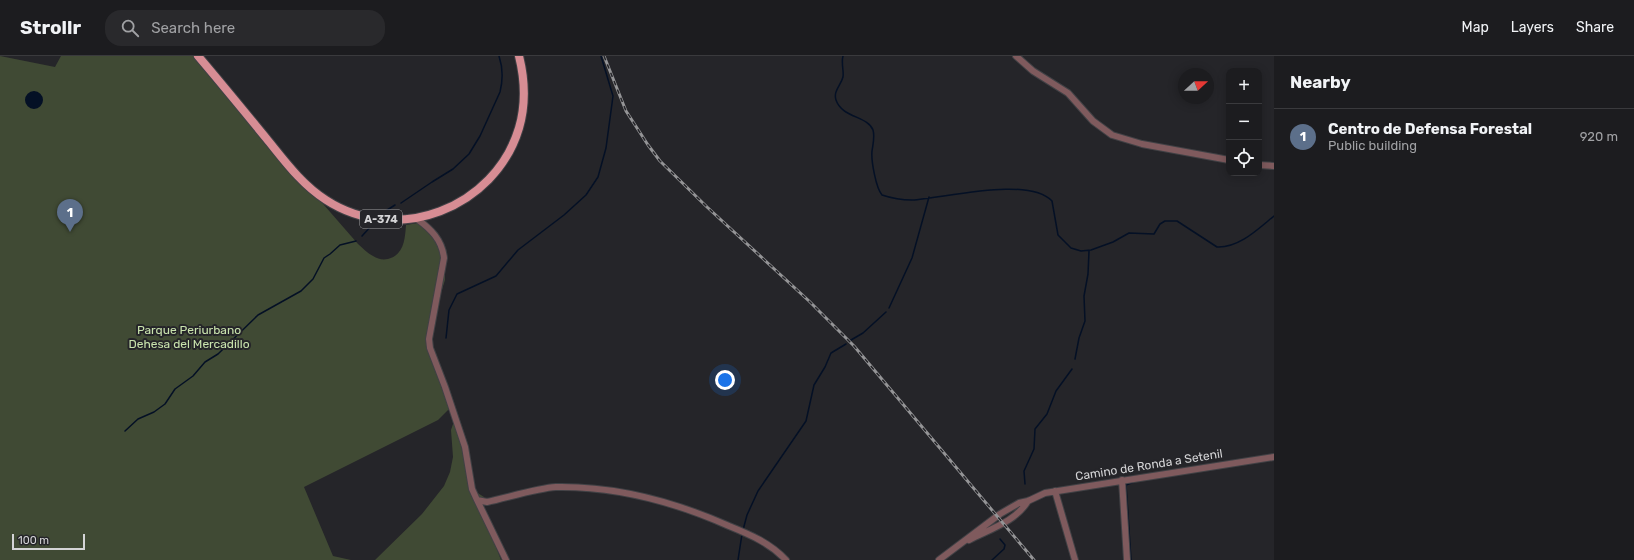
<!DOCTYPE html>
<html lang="en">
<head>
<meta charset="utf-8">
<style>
  body { margin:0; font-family:Rubik,sans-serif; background:#29292c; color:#f1f3f6 }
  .controls { position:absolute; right:12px; top:12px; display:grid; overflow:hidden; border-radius:8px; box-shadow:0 2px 10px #0003 }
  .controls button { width:36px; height:36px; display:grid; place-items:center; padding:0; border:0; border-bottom:1px solid #3a3a3d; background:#1c1c1f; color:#f1f3f6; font:20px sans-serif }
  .compass { position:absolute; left:1178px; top:12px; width:36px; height:36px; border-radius:50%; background:#1c1c1f; box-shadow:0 2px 10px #0003; rotate:69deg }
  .scale { position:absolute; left:12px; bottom:10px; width:73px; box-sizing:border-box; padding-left:4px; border:2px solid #d4d4d6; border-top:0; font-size:11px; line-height:14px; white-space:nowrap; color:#d4d4d6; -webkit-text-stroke:3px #252529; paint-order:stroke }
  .you { position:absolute; left:725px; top:324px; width:14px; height:14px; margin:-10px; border:3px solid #fff; border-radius:50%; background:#1a73e8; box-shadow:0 0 0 6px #1a73e833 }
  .badge { display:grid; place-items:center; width:26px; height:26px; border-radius:50%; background:#f59c92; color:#fff; font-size:13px; font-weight:700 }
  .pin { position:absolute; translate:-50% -33px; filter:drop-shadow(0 1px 2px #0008) }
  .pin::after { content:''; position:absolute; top:21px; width:14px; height:12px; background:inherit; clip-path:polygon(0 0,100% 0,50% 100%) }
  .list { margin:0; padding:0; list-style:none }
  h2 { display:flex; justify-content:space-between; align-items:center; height:52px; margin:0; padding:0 16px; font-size:17px }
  h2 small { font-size:13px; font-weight:400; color:#a0a1a4 }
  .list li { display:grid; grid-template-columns:26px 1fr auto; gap:12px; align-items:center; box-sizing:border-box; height:56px; padding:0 16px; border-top:1px solid #3a3a3d }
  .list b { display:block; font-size:15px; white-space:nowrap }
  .list p { margin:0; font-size:13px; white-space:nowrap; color:#a0a1a4 }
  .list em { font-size:13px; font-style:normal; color:#a0a1a4 }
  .icon { flex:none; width:22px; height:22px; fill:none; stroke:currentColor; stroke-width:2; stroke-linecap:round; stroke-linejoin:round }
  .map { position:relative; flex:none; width:1274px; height:504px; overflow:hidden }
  header { display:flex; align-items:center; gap:24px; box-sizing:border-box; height:56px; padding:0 20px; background:#1c1c1f; border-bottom:1px solid #3a3a3d }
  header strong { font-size:19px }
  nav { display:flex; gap:22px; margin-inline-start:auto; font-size:14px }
  .search { width:280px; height:36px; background:#29292c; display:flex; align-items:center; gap:10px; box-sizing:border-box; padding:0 14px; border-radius:16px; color:#a0a1a4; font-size:15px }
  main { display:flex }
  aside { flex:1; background:#1c1c1f }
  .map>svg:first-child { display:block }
  .green { fill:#404a34 }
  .water { fill:#041025 }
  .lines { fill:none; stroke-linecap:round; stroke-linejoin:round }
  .stream { stroke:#041025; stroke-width:1.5 }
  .minor-casing { stroke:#414145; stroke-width:8 }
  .major-casing { stroke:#414145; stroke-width:10 }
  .minor { stroke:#7f5a5d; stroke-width:6 }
  .major { stroke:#d78d94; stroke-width:8 }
  .rail-casing { stroke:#949496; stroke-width:3 }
  .rail { stroke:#252529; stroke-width:1.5; stroke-dasharray:4.5; stroke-linecap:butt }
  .labels { text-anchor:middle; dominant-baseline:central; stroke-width:4; stroke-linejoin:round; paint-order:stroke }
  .shield { fill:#252529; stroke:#a0a0a2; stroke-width:1 }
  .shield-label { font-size:11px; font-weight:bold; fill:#d4d4d6 }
  .park-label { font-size:12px; fill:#c9e3ad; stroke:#252529 }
  .street-label { font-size:12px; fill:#d4d4d6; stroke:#252529 }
</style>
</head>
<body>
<header>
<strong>Strollr</strong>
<div class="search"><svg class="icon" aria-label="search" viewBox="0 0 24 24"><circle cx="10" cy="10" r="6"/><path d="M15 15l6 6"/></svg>Search here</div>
<nav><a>Map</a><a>Layers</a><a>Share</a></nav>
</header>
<main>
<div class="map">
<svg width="1274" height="504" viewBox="0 0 1274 504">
  <rect width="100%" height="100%" fill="#252529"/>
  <!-- green -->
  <path class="green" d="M0 0 55 11 61 0H194L358 188C363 192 367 197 373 200 378 203 382 204 388 203 404 199 405 183 406 169L424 166 440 185 445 210V224L433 262 431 291 451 351 438 364 304 431 333 500 351 504H0Z
    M455 362 476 436 484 441 480 450 501 504H375L422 458 444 430 450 416 453 401 451 374Z"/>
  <!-- water -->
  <path class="water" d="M25 44a9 9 0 1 1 18 0a9 9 0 1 1-18 0Z"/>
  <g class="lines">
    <!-- stream -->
    <path class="stream" d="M843 0C841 7 844 15 843 21 841 29 833 35 836 44 842 62 868 60 873 74 875 81 873 88 872 95 871 105 876 132 882 139 891 142 902 144 912 144 945 142 1028 120 1052 145L1058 179 1071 192 1081 195 1091 194 1113 186 1129 177 1154 178 1160 168 1165 165H1177L1217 191C1239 192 1258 173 1274 160
      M401 147 432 126 453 113 469 98 480 80 500 36C503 24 503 12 499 0
      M384 156 395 149
      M362 180 373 168
      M889 252 912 202 929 141
      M446 282 449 254 457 238 496 220 518 194 564 159 586 139 598 121 606 92 613 40 601 0
      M851 284 863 277 886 256
      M1075 303 1079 282 1085 265 1084 240 1088 218 1089 195
      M125 375 138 363 154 356 165 348 175 333 193 320 205 306 218 298 258 259 301 235 313 223 324 202 330 198 340 189 356 185
      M1025 428 1024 415 1034 393 1035 373 1047 358 1056 335 1072 313
      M743 474 747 459 758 435 806 365 814 329 825 311 831 297 846 288
      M738 504 742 478
      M992 504 1004 493 1005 489 1000 483
      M1131 504 1126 429 1134 426"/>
    <defs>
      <path id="minor" d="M1016 0 1033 15 1068 37 1093 65 1112 79 1142 88 1229 104
        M1259 109 1274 110
        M417 163C431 173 442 184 444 202L429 283 430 292 445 331 465 391 472 433 477 444 487 446C506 442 538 432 556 431 616 430 675 446 729 470 751 479 770 487 786 504
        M1122 424 1127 504
        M1055 435 1075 504
        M477 444 506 504
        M969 484C990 473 1015 466 1028 445
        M939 504 1000 458 1019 447 1028 445 1045 437 1274 401"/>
      <path id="major" d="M198 0C221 27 243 54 266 82 284 104 301 128 326 144 397 190 495 152 519 72 526 48 525 24 519 0"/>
    </defs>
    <!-- minor casing -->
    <use href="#minor" class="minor-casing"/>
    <!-- major casing -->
    <use href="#major" class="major-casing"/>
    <!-- minor -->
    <use href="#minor" class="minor"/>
    <!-- major -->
    <use href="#major" class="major"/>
    <defs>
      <path id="rail" d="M604 0 626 55 648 89 660 105 707 151 809 245 854 290 1034 504"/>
    </defs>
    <!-- rail casing -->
    <use href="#rail" class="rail-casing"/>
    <!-- rail -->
    <use href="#rail" class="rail"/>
  </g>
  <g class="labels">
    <!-- shield labels -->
    <rect class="shield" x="360" y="154" width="42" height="18" rx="3"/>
    <g class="shield-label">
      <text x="381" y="163">A-374</text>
    </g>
    <!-- park labels -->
    <g class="park-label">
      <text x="189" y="274">Parque Periurbano<tspan x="189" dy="14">Dehesa del Mercadillo</tspan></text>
    </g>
    <!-- street labels -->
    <g class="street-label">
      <text transform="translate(1149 409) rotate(-9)">Camino de Ronda a Setenil</text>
    </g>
  </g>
</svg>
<div class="controls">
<button>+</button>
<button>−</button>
<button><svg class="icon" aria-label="locate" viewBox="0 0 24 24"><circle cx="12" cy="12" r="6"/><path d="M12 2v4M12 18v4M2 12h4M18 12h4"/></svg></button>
</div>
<svg class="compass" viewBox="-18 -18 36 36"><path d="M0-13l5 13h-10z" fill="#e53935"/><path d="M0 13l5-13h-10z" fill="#a0a1a4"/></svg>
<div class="scale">100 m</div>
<div class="you"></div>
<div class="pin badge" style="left:70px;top:176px;background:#5c6f8a">1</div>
</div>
<aside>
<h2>Nearby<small></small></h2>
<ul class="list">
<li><span class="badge" style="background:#5c6f8a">1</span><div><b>Centro de Defensa Forestal</b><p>Public building</p></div><em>920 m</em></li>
</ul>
</aside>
</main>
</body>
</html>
